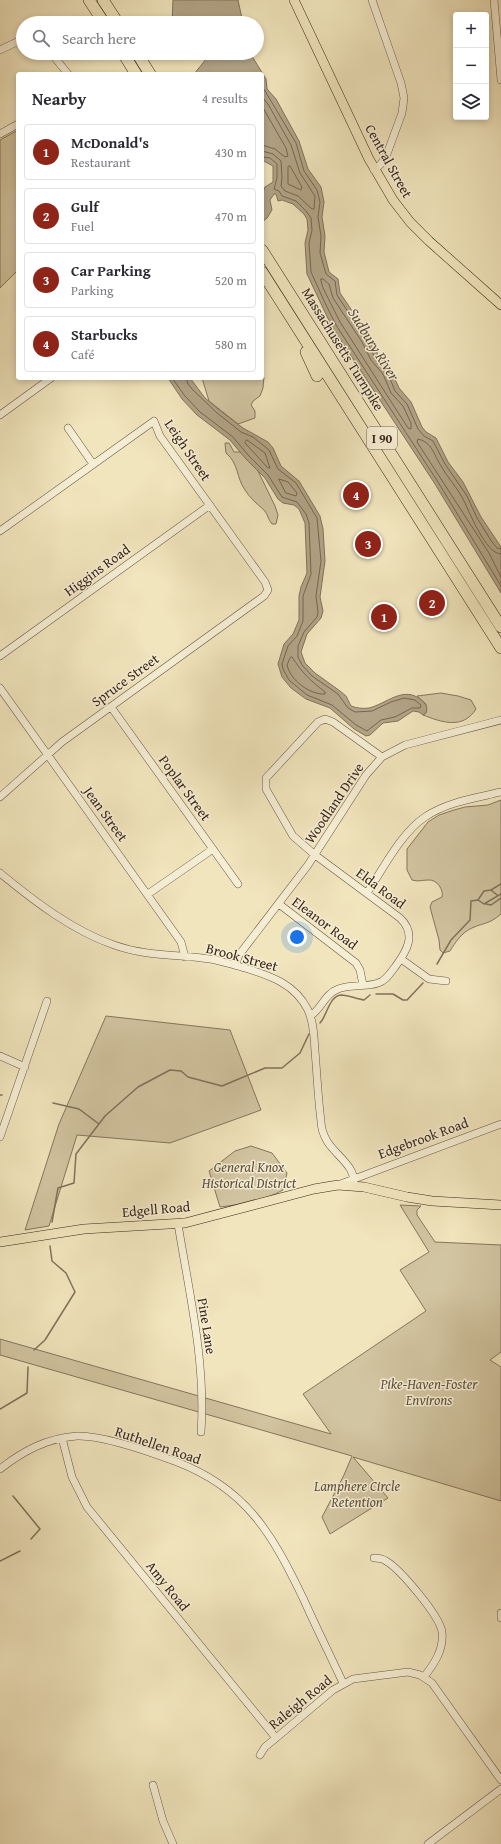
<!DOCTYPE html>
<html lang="en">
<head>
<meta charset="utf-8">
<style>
  body { margin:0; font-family:"Gentium Book Plus",serif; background:#f7f7f7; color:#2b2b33 }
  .controls { position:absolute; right:12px; top:12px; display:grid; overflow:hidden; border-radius:4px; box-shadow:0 2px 6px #0003 }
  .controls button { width:36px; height:36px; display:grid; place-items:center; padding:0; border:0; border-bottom:1px solid #e1e1e2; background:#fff; color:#2b2b33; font:20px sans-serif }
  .you { position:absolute; left:297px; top:937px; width:14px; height:14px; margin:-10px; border:3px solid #fff; border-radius:50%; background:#1a73e8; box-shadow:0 0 0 6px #1a73e833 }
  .badge { display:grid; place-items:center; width:26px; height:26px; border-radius:50%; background:#8f2418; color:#fff; font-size:13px; font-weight:700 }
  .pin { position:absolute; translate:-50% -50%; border:2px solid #fff; box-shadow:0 1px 4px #0006 }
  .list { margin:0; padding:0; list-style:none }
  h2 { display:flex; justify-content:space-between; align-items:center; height:52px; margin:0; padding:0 16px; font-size:17px }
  h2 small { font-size:13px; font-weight:400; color:#7c7c81 }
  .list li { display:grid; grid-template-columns:26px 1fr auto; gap:12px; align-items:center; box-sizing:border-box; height:56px; margin:0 8px 8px; padding:0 8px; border:1px solid #e1e1e2; border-radius:4px }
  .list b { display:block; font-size:15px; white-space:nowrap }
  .list p { margin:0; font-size:13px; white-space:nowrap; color:#7c7c81 }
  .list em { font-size:13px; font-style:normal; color:#7c7c81 }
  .icon { flex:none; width:22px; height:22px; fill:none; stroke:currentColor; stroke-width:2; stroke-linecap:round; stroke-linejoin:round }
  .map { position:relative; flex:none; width:501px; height:1844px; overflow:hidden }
  .search { position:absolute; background:#fff; box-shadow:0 2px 6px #0003; left:16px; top:16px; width:248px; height:44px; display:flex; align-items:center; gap:10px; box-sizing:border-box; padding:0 14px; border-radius:22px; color:#7c7c81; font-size:15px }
  .panel { position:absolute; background:#fff; box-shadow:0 2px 6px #0003; left:16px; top:72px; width:248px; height:308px; border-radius:4px }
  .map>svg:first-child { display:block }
  .green { fill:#d2c5a1; stroke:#85765e }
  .water { fill:#b2a486; stroke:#81725b }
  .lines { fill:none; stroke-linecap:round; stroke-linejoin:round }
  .shore { stroke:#756550; stroke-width:1 }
  .stream { stroke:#81725b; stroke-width:1.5 }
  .minor-casing { stroke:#665643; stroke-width:8 }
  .major-casing { stroke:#38261a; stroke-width:10 }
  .highway-casing { stroke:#38261a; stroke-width:12 }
  .minor { stroke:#f6eed4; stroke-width:7 }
  .major { stroke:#f1e5bd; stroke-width:9 }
  .highway { stroke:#f1e5bd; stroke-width:11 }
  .labels { text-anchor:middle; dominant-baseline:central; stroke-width:3; stroke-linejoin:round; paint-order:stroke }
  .shield { fill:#f6eed4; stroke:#716252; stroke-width:1 }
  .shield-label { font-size:13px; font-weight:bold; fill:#38261a }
  .street-label { font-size:14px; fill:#38261a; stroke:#f6eed4 }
  .park-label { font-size:14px; font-style:italic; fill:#5e4e3c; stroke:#f6eed4 }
  .water-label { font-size:15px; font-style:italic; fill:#5d4c3a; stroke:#f6eed4 }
</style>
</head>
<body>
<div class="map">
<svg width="501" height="1844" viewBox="0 0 501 1844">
  <rect width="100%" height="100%" fill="#f1e5bd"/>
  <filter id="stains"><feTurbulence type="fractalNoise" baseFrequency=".005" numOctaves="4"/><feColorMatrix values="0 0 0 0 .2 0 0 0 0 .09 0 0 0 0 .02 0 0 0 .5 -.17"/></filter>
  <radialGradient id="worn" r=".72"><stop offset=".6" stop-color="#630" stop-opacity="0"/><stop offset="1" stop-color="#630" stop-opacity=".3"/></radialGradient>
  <!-- green -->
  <path class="green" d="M18 130V270L0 288V140Z
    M262 375 264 377 263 388 260 396 253 401 251 405 255 411V418L238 424 209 401 202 378H262Z
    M225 443H229L234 452H241L258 471 275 506 278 515 276 524H272C268 520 268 514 264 510 257 504 250 498 245 490 236 477 239 464 226 453Z
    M441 693 458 696 471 700 476 709C463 730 441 722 423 715L426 713V704L417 696Z
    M501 800V914C488 925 485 922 472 928 462 932 455 943 450 951L443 953 440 950 439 940 430 907 432 902 442 897C444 890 437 879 428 880 422 880 418 882 412 880L407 870V849L428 822 439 815 454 810 465 807 488 805Z
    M106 1016 230 1030 261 1110 170 1143 77 1135 49 1226 25 1230 59 1124Z
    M251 1146 272 1153 287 1173 283 1190C263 1201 243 1204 220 1207L209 1171 235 1151Z
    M400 1205 421 1206 417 1210V1215L435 1242 501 1245V1352L490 1360 501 1367V1501L353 1457 388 1498 330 1534 322 1517 344 1475 352 1456 0 1355V1339L331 1434 303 1394 426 1311 400 1270 429 1252Z"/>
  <!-- water -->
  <path class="water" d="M173 0H238L243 23H172Z
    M211 53H250L266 79 267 89 276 99 299 141 308 169 321 187 324 202 322 217 325 236 324 252 329 272 338 279 340 293 370 337 378 355 390 368 399 388 411 402 422 427 426 432 436 438 448 462 463 482 481 517 501 547V593L435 484 332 327 307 274 305 243 308 230 307 219 304 214 293 204 282 200 278 201 276 194H274L270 200 272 210 267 218 262 222V195L265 187 273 182V166L262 160V74H194Z
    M168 378H190L205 398 218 409 243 428 268 442 273 448 281 466 299 481 320 516 323 529 325 561 320 597 323 611 321 618 307 634 301 652 305 663 315 673 340 691 346 696 351 706C357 708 362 709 369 708 386 704 404 685 421 700 426 704 428 707 426 713L423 715 419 712 413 711 398 721 383 723 370 735 366 736 354 729 330 708 306 699 291 688 282 677 278 664 284 644 293 634 299 620V596L301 587 307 573 305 523 299 509 294 505 283 503 278 499 265 478 246 459 230 440 197 415 182 399Z"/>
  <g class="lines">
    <!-- shore -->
    <path class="shore" d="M262 86 296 143 304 171 317 190 320 202 318 217 321 236 320 253 326 274 335 281 337 295 366 339 375 358 387 371 395 391 407 404 418 429 424 436 433 441 445 464 467 496 477 518 492 542 497 548 501 549
      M262 97 268 104 291 145 300 173 315 196 314 209H312L298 196 285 191 281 186 282 178 281 161 273 154 262 151
      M262 106 286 148 288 156 285 157 275 149 262 145
      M262 157 270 158 277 164V178L274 189 279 191 282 196 296 201 307 212 311 218 312 230 309 243 311 272 326 305 336 325 438 482 501 586
      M290 166 302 187 301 190 288 184V167Z
      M321 279H323L329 284 333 298 362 342 371 360 383 374 391 393 403 406 411 423V429L408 428 340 322 323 288Z
      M172 378 185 396 200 412 233 437 249 456 268 475 282 497 297 502 306 514 309 523 311 574 303 596V621L297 636 288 646 282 664 283 669 289 680 307 695 332 705 356 725 367 731 381 720 395 717 412 708H420L421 705 415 700 404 698 391 702 372 711 355 712 348 708 338 694 312 676 302 665 298 657V646L304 632 317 617 318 612 316 596 321 561 317 518 296 483 278 469 269 450 253 437 241 432 216 412 193 390 188 384 186 378
      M247 440 265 453 270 468H268L245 443Z
      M279 479 288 482 297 493 296 496 286 493Z
      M501 554C485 554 469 510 462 497 456 486 447 477 441 466 434 455 432 442 418 439L417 442 489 553 501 577
      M292 657C303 674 309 679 325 692V694C310 695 290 680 287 665L290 658Z"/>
    <!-- stream -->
    <path class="stream" d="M491 890 497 895
      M478 900 484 904 501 894
      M486 904 491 905 501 898
      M437 964 451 940 470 920 471 901 478 900 484 891 491 890 501 884
      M376 994H393L403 1000H407L423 983
      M320 1023C327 1016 329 996 341 995 349 995 356 999 364 1000L370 995
      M0 1095H2
      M53 1103 79 1109 99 1124
      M52 1222 58 1188 74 1183 76 1154 105 1116 138 1087 170 1070 181 1071 188 1077 222 1086 265 1068H282L300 1053 309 1034
      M34 1350 45 1340 75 1292 66 1273 52 1261 50 1246
      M0 1409 27 1393 28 1367
      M13 1496 40 1529 31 1539
      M0 1561 20 1551"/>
    <defs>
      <path id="minor" d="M372 0 401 83 404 98 402 113 387 154 381 164 374 170
        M494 0 501 80
        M0 50 23 39
        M51 53 68 74
        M0 134 18 124
        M0 415 51 378
        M68 428 93 464
        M0 531 154 421 160 436 265 582 268 590 264 596 62 742 0 797
        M0 656 210 505
        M0 688 181 942 185 957
        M111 707 238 884
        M0 873C34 901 73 931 114 945 148 957 176 954 210 959 222 961 233 965 245 968 271 976 295 984 308 1010 314 1023 314 1038 315 1051 317 1074 318 1098 321 1121 321 1128 323 1134 327 1141 336 1156 356 1166 354 1185
        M367 893C383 869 401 833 425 817 447 802 476 798 501 792
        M148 894 213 849
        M279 904 356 963 360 970 363 985
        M401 959 429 979 446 981
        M235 965 239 955 308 865 366 775 382 757 405 745 501 720
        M310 1016C321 1010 324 995 336 990 348 983 365 988 378 983 386 981 390 973 395 967 407 951 417 934 400 918L315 855 293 836 266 789V778L318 722 325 719 333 722 382 757
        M0 1056 25 1067
        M0 1137 47 1001
        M338 1185 501 1124
        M178 1224C189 1292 206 1363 201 1432
        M62 1438 72 1477 87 1507 276 1738
        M0 1469C23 1451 47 1438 77 1436 102 1435 153 1453 177 1462 247 1489 272 1534 303 1598 316 1627 330 1655 343 1683
        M374 1558C378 1558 382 1558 386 1561 400 1569 440 1616 442 1632 444 1650 434 1664 424 1677
        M501 1613V1618
        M260 1755 265 1747 276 1738 333 1690 353 1679 408 1672 420 1675 432 1683 501 1780
        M153 1785 163 1821 173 1844
        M428 1844 501 1789"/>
      <path id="major" d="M294 0 369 159 393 200 410 222 429 241 501 305
        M0 1242 84 1229 185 1223 314 1189 338 1185 364 1187 407 1197 432 1201 501 1205"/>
      <path id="highway" d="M89 0 104 23
        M103 0 118 23
        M123 53 136 74
        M137 53 150 74
        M262 250 501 627
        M262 272 501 648
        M306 352 317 376"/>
    </defs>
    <!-- minor casing -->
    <use href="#minor" class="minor-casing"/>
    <!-- major casing -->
    <use href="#major" class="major-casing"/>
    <!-- highway casing -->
    <use href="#highway" class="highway-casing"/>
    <!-- minor -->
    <use href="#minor" class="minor"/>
    <!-- major -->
    <use href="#major" class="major"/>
    <!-- highway -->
    <use href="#highway" class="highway"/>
  </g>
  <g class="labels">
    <!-- shield labels -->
    <rect class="shield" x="367" y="427" width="30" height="22" rx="3"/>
    <g class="shield-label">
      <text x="382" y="438">I 90</text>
    </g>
    <!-- street labels -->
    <g class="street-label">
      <text transform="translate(389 161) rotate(61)">Central Street</text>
      <text transform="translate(343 349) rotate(58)">Massachusetts Turnpike</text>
      <text transform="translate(188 450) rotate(56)">Leigh Street</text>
      <text transform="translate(97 570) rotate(-36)">Higgins Road</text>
      <text transform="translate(125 680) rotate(-36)">Spruce Street</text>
      <text transform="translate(185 788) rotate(54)">Poplar Street</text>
      <text transform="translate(334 803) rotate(-56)">Woodland Drive</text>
      <text transform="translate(106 814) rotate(54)">Jean Street</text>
      <text transform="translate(381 888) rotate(37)">Elda Road</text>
      <text transform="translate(325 923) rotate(37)">Eleanor Road</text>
      <text transform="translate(242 957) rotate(15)">Brook Street</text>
      <text transform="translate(423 1138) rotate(-20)">Edgebrook Road</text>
      <text transform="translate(156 1209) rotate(-5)">Edgell Road</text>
      <text transform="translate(207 1326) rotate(81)">Pine Lane</text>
      <text transform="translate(158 1445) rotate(19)">Ruthellen Road</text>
      <text transform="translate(168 1586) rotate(51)">Amy Road</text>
      <text transform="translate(300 1702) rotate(-39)">Raleigh Road</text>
    </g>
    <!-- park labels -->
    <g class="park-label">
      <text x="249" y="1167">General Knox<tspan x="249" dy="16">Historical District</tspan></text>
      <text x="429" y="1384">Pike-Haven-Foster<tspan x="429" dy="16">Environs</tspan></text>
      <text x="357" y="1486">Lamphere Circle<tspan x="357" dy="16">Retention</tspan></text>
    </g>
    <!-- water labels -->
    <g class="water-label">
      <text transform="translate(374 344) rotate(58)">Sudbury River</text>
    </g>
  </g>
  <rect width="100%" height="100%" filter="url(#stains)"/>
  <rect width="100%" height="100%" fill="url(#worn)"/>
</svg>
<div class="controls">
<button>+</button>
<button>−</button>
<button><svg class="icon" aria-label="layers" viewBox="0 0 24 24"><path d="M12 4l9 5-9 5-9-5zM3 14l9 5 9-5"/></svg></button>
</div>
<div class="you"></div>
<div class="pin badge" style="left:384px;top:617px">1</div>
<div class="pin badge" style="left:432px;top:603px">2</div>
<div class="pin badge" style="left:368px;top:544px">3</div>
<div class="pin badge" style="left:356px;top:495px">4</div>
<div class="search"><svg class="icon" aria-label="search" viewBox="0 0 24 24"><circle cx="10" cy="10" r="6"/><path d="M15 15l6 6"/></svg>Search here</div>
<section class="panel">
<h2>Nearby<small>4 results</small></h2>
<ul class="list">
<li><span class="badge">1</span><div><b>McDonald's</b><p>Restaurant</p></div><em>430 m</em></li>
<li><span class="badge">2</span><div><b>Gulf</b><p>Fuel</p></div><em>470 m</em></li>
<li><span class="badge">3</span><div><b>Car Parking</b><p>Parking</p></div><em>520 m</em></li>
<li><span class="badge">4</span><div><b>Starbucks</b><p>Café</p></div><em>580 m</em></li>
</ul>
</section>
</div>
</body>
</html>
